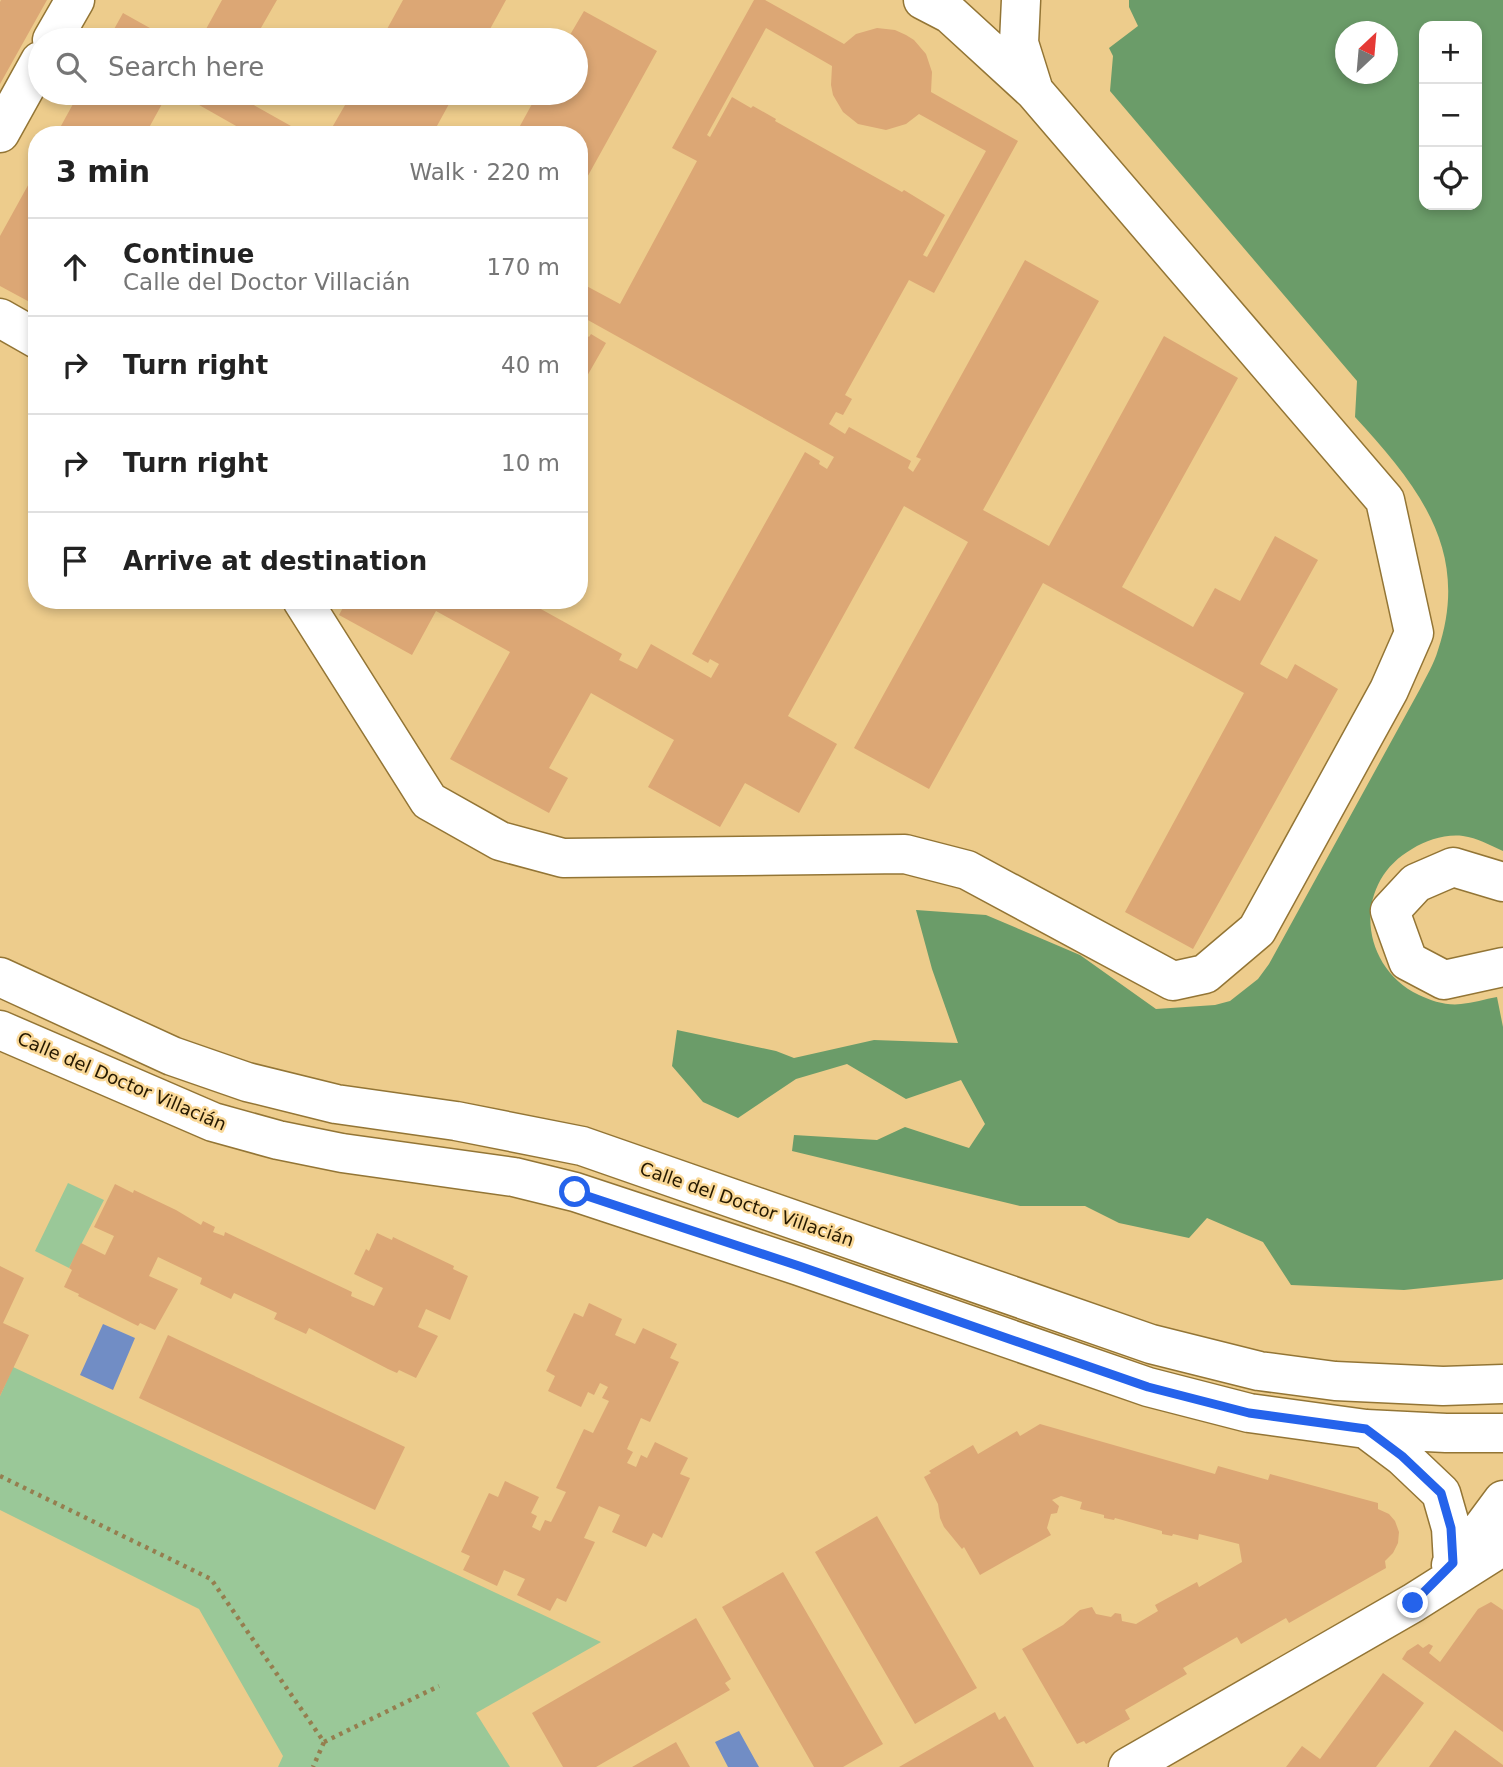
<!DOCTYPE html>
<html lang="en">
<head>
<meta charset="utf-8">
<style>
  body { margin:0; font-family:"DejaVu Sans",sans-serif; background:#f6f6f6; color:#222 }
  .controls { position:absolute; right:21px; top:21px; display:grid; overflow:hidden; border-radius:14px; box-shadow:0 4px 10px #0003 }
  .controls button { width:63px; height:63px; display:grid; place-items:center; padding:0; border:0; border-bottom:2px solid #e0e0e0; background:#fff; color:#222; font:35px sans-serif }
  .compass { position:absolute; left:1335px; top:21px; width:63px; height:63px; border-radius:50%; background:#fff; box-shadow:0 4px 10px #0003; rotate:26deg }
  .stop { position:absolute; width:21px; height:21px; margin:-16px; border:5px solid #2563eb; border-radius:50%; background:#fff }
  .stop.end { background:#2563eb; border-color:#fff; box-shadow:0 2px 7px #0008 }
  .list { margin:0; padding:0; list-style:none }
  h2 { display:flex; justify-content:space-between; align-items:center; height:91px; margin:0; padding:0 28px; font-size:30px }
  h2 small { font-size:23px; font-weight:400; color:#767676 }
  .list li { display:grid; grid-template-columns:46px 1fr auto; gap:21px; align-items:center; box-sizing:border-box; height:98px; padding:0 28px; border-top:2px solid #e0e0e0 }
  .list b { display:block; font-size:26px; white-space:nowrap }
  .list p { margin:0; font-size:23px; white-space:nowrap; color:#767676 }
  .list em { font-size:23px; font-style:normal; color:#767676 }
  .icon { flex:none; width:38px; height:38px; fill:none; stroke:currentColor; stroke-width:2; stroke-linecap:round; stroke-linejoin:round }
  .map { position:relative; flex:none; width:1503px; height:1767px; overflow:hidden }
  .search { position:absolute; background:#fff; box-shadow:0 4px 10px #0003; left:28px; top:28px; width:560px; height:77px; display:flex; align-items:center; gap:18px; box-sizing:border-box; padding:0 24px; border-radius:38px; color:#767676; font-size:26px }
  .panel { position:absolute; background:#fff; box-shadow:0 4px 10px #0003; left:28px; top:126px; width:560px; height:483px; border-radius:28px }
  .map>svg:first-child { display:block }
  .green { fill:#9ac898 }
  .forest { fill:#6b9c69; fill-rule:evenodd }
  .water { fill:#718dc5 }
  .building { fill:#dca775; fill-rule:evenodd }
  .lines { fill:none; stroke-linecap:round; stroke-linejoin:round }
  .minor-casing { stroke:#937535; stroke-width:41 }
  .path { stroke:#957e4f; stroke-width:4.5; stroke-dasharray:3.5 5; stroke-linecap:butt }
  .minor { stroke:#fff; stroke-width:38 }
  .route { stroke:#2563eb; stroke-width:9 }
  .labels { text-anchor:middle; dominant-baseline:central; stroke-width:5; stroke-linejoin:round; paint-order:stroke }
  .street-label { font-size:18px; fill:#251900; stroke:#fad999 }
</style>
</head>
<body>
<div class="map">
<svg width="1503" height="1767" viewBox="0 0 1503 1767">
  <rect width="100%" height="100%" fill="#edcc8c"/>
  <!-- green -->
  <path class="green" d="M68 1183 104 1200 69 1268 35 1251Z
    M13 1367 601 1642 476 1713 510 1767H278L283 1756 199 1609 0 1510V1396Z"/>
  <!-- forest -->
  <path class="forest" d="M1129 0H1503V851C1490 845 1477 838 1463 836 1445 834 1427 840 1412 849 1352 883 1359 966 1419 995 1431 1001 1448 1006 1461 1004 1473 1003 1485 999 1497 997L1503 1027V1279L1501 1280 1404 1290 1291 1285 1263 1242 1207 1218 1189 1238 1119 1223 1085 1206H1020L792 1151 794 1135 877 1140 905 1127 969 1148 985 1124 961 1080 906 1099 847 1064 796 1079 738 1118 703 1102 672 1066 677 1030 776 1051 794 1058 874 1040 958 1043 932 969 916 910 986 915 1080 955 1156 1009 1215 1005 1230 1001 1258 979 1269 964 1420 689C1426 677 1434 664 1438 650 1471 551 1419 487 1355 417L1357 381 1110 91 1113 56 1109 48 1138 26 1129 7ZM1424 26H1477V205H1424ZM1346 32H1388V74H1346Z"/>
  <!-- water -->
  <path class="water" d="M103 1324 135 1338 113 1390 80 1375Z
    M739 1731 759 1767H728L715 1742Z"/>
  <!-- building -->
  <path class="building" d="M1 0H47L0 84V2Z
    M222 0H277L254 40H200Z
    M403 0H506L484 40H381Z
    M754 0H765L844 44 856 34 877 28 895 30 906 35 914 40 926 54 932 72 931 92 1018 141 934 293 909 280 845 395 852 399 843 415 836 412 829 424 845 434 849 427 911 461 908 468 913 472 921 459 916 457 1025 260 1099 301 983 510 1049 546 1164 336 1238 378 1122 587 1193 627 1215 588 1240 601 1275 536 1318 560 1260 664 1287 679 1295 664 1338 689 1193 949 1125 912 1244 693 1043 583 929 789 854 748 968 542 904 506 788 716 837 744 799 813 745 783 720 827 648 787 674 740 591 693 549 768 568 778 549 813 450 759 510 652 436 611 412 655 339 615 347 600H513L527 608 530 603 622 654 619 660 637 669 651 644 711 678 719 664 710 659 708 663 692 654 805 452 820 461 819 464 827 469 834 457 586 319 580 330 589 337 591 334 606 343 579 390V282L620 304 697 161 672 148ZM766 28 832 66 831 85 833 95 843 112 858 124 886 130 906 124 919 114 986 151 927 257 923 255 945 215 904 190 902 192 775 121 776 119 753 106 751 108 732 97 710 137 707 135Z
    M584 11 657 51 579 192V135H515L538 93H576V40H567Z
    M123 13 166 37 164 40H108Z
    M79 93H168L145 135H56Z
    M178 93H258L252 104 307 135H252Z
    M352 93H455L432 135H334L335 133 330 131Z
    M37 169V306L0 286V236Z
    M115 1184 133 1193 134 1190 176 1210 201 1225 203 1221 215 1227 213 1232 224 1236 225 1232 352 1292 351 1296 374 1306 383 1288 354 1274 366 1249 369 1251 377 1233 392 1240 393 1237 454 1266 453 1269 468 1276 450 1320 426 1309 418 1327 438 1336 416 1378 399 1370 397 1373 388 1369 309 1328 306 1334 274 1319 277 1313 234 1293 231 1299 200 1284 202 1278 158 1257 149 1276 178 1289 155 1330 140 1323 138 1326 78 1296 79 1294 64 1287 72 1270 69 1268 81 1243 105 1255 114 1236 94 1227Z
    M0 1266 24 1278 3 1323 29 1335 0 1396Z
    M589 1303 622 1319 615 1335 635 1344 643 1328 677 1344 670 1358 679 1362 650 1422 641 1418 627 1449 633 1452 627 1463 636 1467 641 1455 647 1458 655 1442 688 1458 680 1474 690 1478 662 1538 653 1533 646 1547 612 1532 620 1515 599 1506 584 1538 595 1542 566 1602 557 1598 550 1611 517 1595 525 1579 504 1570 497 1586 463 1570 470 1556 461 1552 489 1493 498 1497 505 1481 539 1497 531 1513 537 1516 532 1527 540 1531 545 1520 551 1522 566 1492 556 1488 584 1429 593 1433 609 1401 602 1398 608 1387 600 1383 594 1395 588 1392 581 1407 548 1391 555 1376 546 1371 574 1313 583 1317Z
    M168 1335 405 1447 375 1510 139 1398Z
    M1040 1424 1215 1474 1218 1466 1268 1480 1270 1474 1378 1503V1509L1389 1514 1395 1521 1399 1532 1398 1543 1393 1553 1385 1561 1386 1568 1289 1623 1286 1618 1241 1644 1237 1637 1183 1668 1187 1674 1125 1710 1130 1719 1086 1744 1084 1741 1077 1744 1022 1649 1063 1625 1080 1610 1092 1607 1096 1614 1111 1617 1115 1613 1121 1614 1122 1621 1136 1624 1158 1611 1155 1605 1197 1582 1199 1587 1242 1562 1239 1544 1199 1534 1198 1540 1173 1534 1172 1536 1162 1534V1531L1115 1518 1114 1520 1104 1518V1515L1080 1509 1082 1502 1061 1496 1052 1500 1059 1506 1057 1513 1051 1514 1047 1528 1051 1535 980 1575 964 1547 962 1549 944 1527 940 1518 938 1504 924 1477 931 1473 929 1471 973 1445 978 1454 1017 1431 1020 1436Z
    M877 1516 977 1688 915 1724 815 1552Z
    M783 1572 883 1744 843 1767H814L722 1607Z
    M1491 1602 1503 1610V1732L1402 1659 1407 1651 1418 1644 1423 1648 1429 1644 1433 1646 1429 1653 1440 1662 1478 1609Z
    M696 1618 731 1679 725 1683 730 1690 596 1767H563L532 1713Z
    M1383 1673 1424 1703 1376 1767H1286L1302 1746 1320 1759Z
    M995 1712 999 1720 1005 1716 1034 1767H899Z
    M1455 1730 1503 1765V1767H1429Z
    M676 1742 690 1767H632Z"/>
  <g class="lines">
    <defs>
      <path id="minor" d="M1021 0 1019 43 1034 91
        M52 40 75 0
        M0 133 40 61
        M0 318 37 339
        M302 600 429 801 500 841 563 858 905 854 967 870 1173 981 1205 974 1257 930 1389 690 1414 633 1385 500 1034 91 950 14 923 0
        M1503 882 1453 867 1416 883 1390 911 1408 961 1444 980 1503 967
        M0 977 172 1056 247 1082 336 1104 456 1121 582 1146 1151 1344 1259 1371 1335 1381 1443 1386 1503 1384
        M0 1030 213 1122 278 1140 342 1153 514 1177 575 1192 799 1266 1148 1387 1249 1413 1366 1429 1446 1433H1503
        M1366 1429 1402 1456 1441 1493 1451 1528 1453 1563
        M1451 1565 1477 1535 1503 1500
        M1128 1767 1413 1603 1503 1546"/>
    </defs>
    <!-- minor casing -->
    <use href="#minor" class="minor-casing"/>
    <!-- path -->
    <path class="path" d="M0 1476 211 1579 324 1742 313 1767
      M324 1742 439 1686"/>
    <!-- minor -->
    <use href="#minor" class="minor"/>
  </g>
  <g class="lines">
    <!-- route -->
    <path class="route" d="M575 1192 799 1266 1148 1387 1249 1413 1366 1429 1402 1456 1441 1493 1451 1528 1453 1563 1413 1603"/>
  </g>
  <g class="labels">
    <!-- street labels -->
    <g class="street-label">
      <text transform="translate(122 1081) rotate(23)">Calle del Doctor Villacián</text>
      <text transform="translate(747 1204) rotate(19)">Calle del Doctor Villacián</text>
    </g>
  </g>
</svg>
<div class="controls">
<button>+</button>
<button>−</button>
<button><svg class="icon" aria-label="locate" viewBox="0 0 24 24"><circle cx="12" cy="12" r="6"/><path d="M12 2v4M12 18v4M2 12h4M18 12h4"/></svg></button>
</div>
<svg class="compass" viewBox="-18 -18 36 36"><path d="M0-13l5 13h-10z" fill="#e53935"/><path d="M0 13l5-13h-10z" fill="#767676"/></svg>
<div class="stop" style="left:575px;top:1192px"></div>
<div class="stop end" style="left:1413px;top:1603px"></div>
<div class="search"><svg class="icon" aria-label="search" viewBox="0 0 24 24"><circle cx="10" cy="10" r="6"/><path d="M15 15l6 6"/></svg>Search here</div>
<section class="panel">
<h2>3 min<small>Walk · 220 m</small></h2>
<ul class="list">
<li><svg class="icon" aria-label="ahead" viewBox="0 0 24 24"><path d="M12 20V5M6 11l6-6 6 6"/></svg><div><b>Continue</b><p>Calle del Doctor Villacián</p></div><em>170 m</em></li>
<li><svg class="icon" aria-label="right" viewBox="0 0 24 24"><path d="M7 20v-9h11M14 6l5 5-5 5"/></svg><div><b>Turn right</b></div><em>40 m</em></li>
<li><svg class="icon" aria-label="right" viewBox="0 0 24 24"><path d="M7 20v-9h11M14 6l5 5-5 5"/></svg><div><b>Turn right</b></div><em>10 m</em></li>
<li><svg class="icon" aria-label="arrive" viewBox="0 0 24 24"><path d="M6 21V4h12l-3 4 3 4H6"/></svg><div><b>Arrive at destination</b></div></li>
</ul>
</section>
</div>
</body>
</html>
